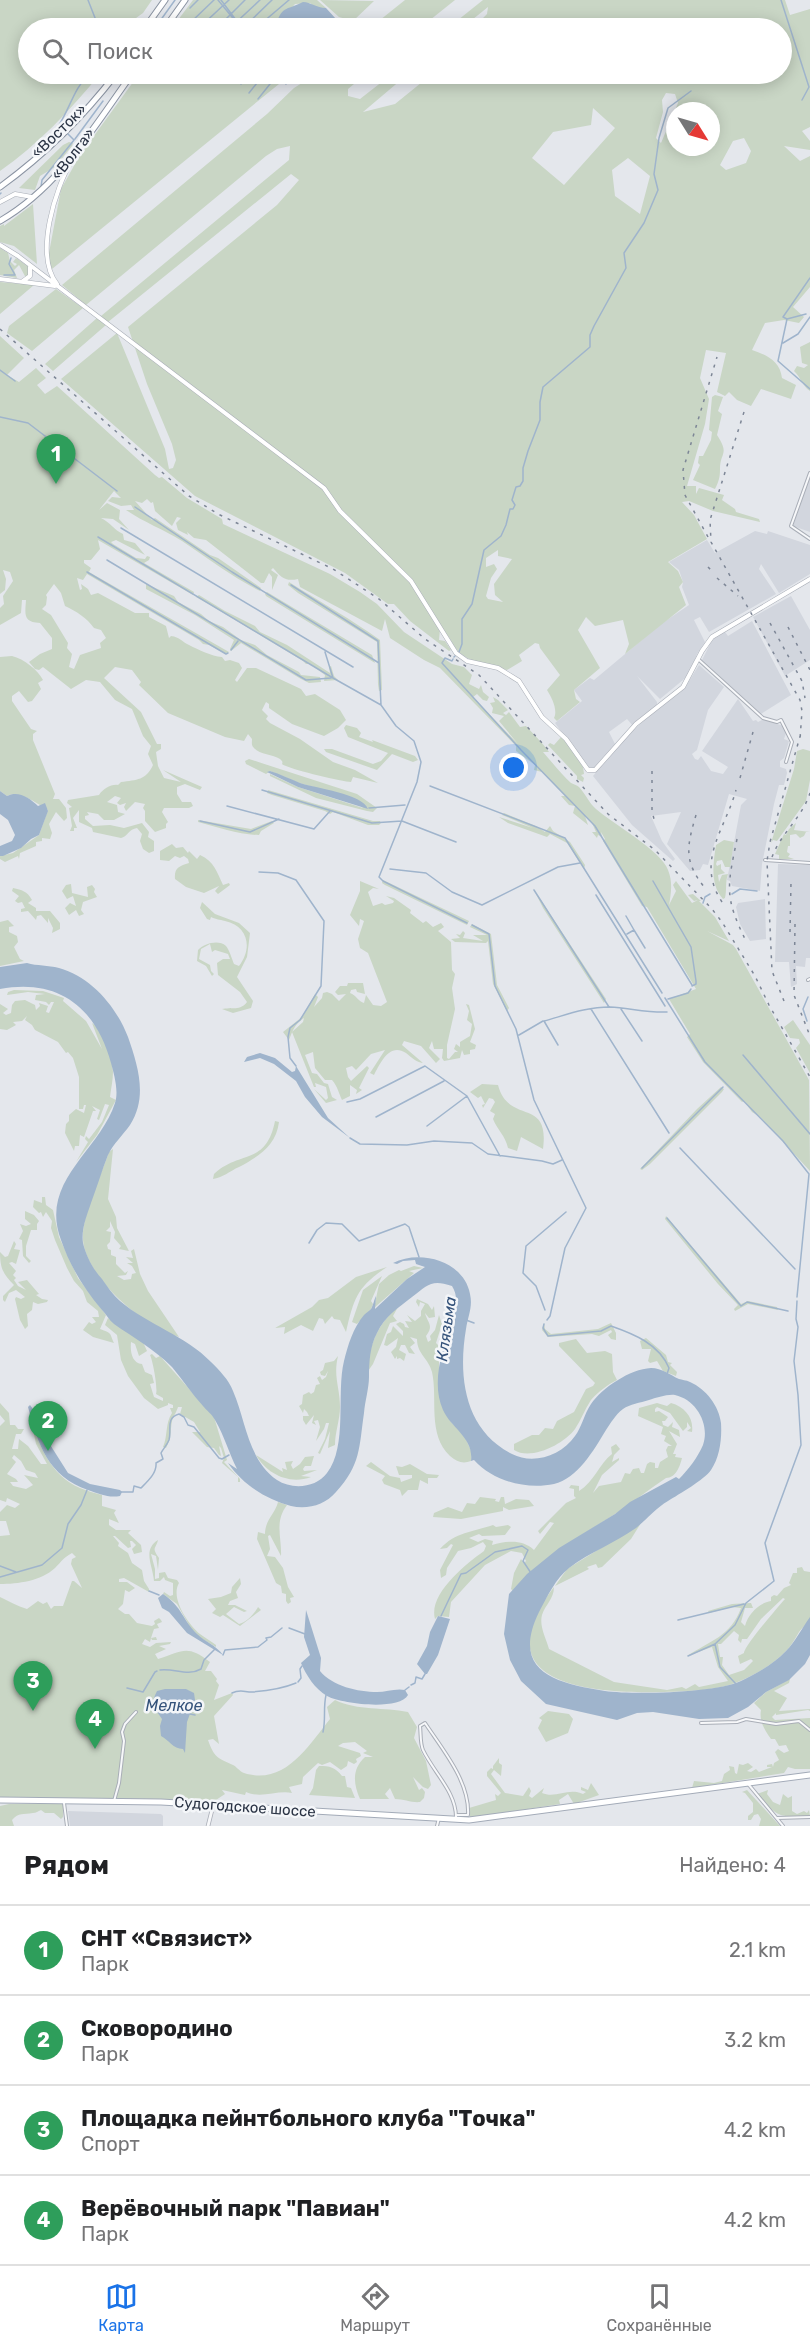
<!DOCTYPE html>
<html lang="ru">
<head>
<meta charset="utf-8">
<style>
  body { margin:0; font-family:Rubik,sans-serif; background:#f2f2f2; color:#202124 }
  .compass { position:absolute; left:666px; top:102px; width:54px; height:54px; border-radius:50%; background:#fff; box-shadow:0 3px 15px #0003; rotate:127deg }
  .you { position:absolute; left:514px; top:768px; width:21px; height:21px; margin:-15px; border:4px solid #fff; border-radius:50%; background:#1a73e8; box-shadow:0 0 0 9px #1a73e833 }
  .badge { display:grid; place-items:center; width:39px; height:39px; border-radius:50%; background:#1a73e8; color:#fff; font-size:20px; font-weight:700 }
  .pin { position:absolute; translate:-50% -50px; filter:drop-shadow(0 2px 3px #0008) }
  .pin::after { content:''; position:absolute; top:32px; width:21px; height:18px; background:inherit; clip-path:polygon(0 0,100% 0,50% 100%) }
  .list { margin:0; padding:0; list-style:none }
  h2 { display:flex; justify-content:space-between; align-items:center; height:78px; margin:0; padding:0 24px; font-size:26px }
  h2 small { font-size:20px; font-weight:400; color:#757577 }
  .list li { display:grid; grid-template-columns:39px 1fr auto; gap:18px; align-items:center; box-sizing:border-box; height:90px; padding:0 24px; border-top:2px solid #e0e0e0 }
  .list b { display:block; font-size:22px; white-space:nowrap }
  .list p { margin:0; font-size:20px; white-space:nowrap; color:#757577 }
  .list em { font-size:20px; font-style:normal; color:#757577 }
  .icon { flex:none; width:33px; height:33px; fill:none; stroke:currentColor; stroke-width:2; stroke-linecap:round; stroke-linejoin:round }
  .map { position:relative; flex:none; width:810px; height:1826px; overflow:hidden }
  .search { position:absolute; background:#fff; box-shadow:0 3px 15px #0003; left:18px; right:18px; top:18px; height:66px; display:flex; align-items:center; gap:15px; box-sizing:border-box; padding:0 21px; border-radius:33px; color:#757577; font-size:22px }
  .sheet { height:438px; background:#fff }
  nav { display:flex; justify-content:space-around; align-items:center; box-sizing:border-box; height:84px; border-top:2px solid #e0e0e0; background:#fff; font-size:16px; color:#757577 }
  nav a { display:grid; justify-items:center; gap:3px }
  nav .on { color:#1a73e8 }
  .map>svg:first-child { display:block }
  .built { fill:#d2d6de }
  .green { fill:#c9d6c5; fill-rule:evenodd }
  .water { fill:#9fb4cc }
  .lines { fill:none; stroke-linecap:round; stroke-linejoin:round }
  .stream { stroke:#9fb4cc; stroke-width:1.5 }
  .minor-casing { stroke:#a9aeb7; stroke-width:4 }
  .tertiary-casing { stroke:#a9aeb7; stroke-width:4.5 }
  .secondary-casing { stroke:#a9aeb7; stroke-width:5 }
  .primary-casing { stroke:#a3abb8; stroke-width:7 }
  .trunk-casing { stroke:#8b94a3; stroke-width:7 }
  .minor { stroke:#f7f8fa; stroke-width:2 }
  .tertiary { stroke:#f7f8fa; stroke-width:3 }
  .secondary { stroke:#fff; stroke-width:4 }
  .primary { stroke:#fff; stroke-width:5 }
  .trunk { stroke:#fff; stroke-width:5 }
  .rail { stroke:#7d8696; stroke-width:1.5; stroke-dasharray:3 6; stroke-linecap:butt }
  .labels { text-anchor:middle; dominant-baseline:central; stroke-width:5; stroke-linejoin:round; paint-order:stroke }
  .street-label { font-size:15px; fill:#2b3445; stroke:#f4f6f9 }
  .water-label { font-size:16px; font-style:italic; fill:#34527a; stroke:#f4f6f9 }
</style>
</head>
<body>
<div class="map">
<svg width="810" height="1826" viewBox="0 0 810 1826">
  <rect width="100%" height="100%" fill="#e4e7ec"/>
  <!-- built -->
  <path class="built" d="M810 476V532L793 526Z
    M755 531 767 534 768 531 810 545V574L779 593 761 564 759 569 776 594 709 632 700 617 694 620 705 642 697 654 689 675 660 699 637 676 657 702V705L633 726 627 719 609 732 615 744 594 768 587 767 555 723 582 701 574 690 590 678 594 680 661 624 689 605 682 587 683 582 679 570 669 562 707 540 715 553Z
    M791 596 810 630V660L785 676 753 617Z
    M752 621 791 695 761 714 702 660 712 640 725 632 728 636Z
    M699 665 724 687 708 710 697 750 692 754 695 759 698 760 701 756 711 771 723 774 728 767 702 751 738 699 753 721 756 720 758 722 764 719 783 726 786 733 784 739 789 741 784 758 780 761V767L786 769 787 773 784 785H779L774 804 762 864 760 891 732 886 730 881 727 880 741 805 747 799 729 794 708 865 703 864 700 870 690 871 667 844 681 812 651 816 662 841 675 859 673 861 632 825 593 776 626 737 648 717 684 689Z
    M778 864 810 865V958H806L805 967 796 966 797 984 791 987 789 962H775Z
    M765 899 766 939 750 941 740 924 736 907 738 903Z
    M68 1811 161 1814 163 1816V1826H70Z"/>
  <!-- green -->
  <path class="green" d="M0 0H152L143 13 122 28H28V74H100C71 109 38 145 0 171Z
    M193 0H317L326 8H316L310 3 295 4 275 28H172Z
    M320 0 374 1 353 21 339 17Z
    M405 0H455L420 28H370Z
    M483 0H785L790 15 810 9V127L802 131 810 141V150L784 146 800 161 810 156V287L793 307 804 317 799 323 784 320 765 323 752 350C767 355 780 361 782 378L796 385 791 399 761 389 751 406 737 400 729 392 725 396 717 392 726 353 706 350 700 378 709 399 705 424 687 486H696V494L699 488 724 495 722 500 735 509 736 512 759 519 760 522 713 511 689 501 682 502 694 515 707 539 668 562 678 571 683 582 679 587 686 605 625 654 629 644 623 620 595 626 586 617 578 630 600 668 574 690 576 699 580 702 557 721 554 718C558 710 552 698 547 690L560 675 540 648 539 644 535 643 519 655 522 661 507 670C492 666 469 663 458 651 449 641 453 638 440 629L439 640 445 641 451 650 449 651 410 621 394 604H388L345 573 195 496 61 379 117 333 165 449 169 469 173 468 176 460 172 444 147 384 128 327 277 205 299 180 291 174 108 322 101 316 289 160 290 146 277 149 266 156 86 305 62 285 267 114 294 88 316 74H366L348 89V96L360 99 392 74H408L363 112 395 104 432 74H782V28H764L758 25 755 28H486L490 25 482 19 487 14 488 7 462 28H448ZM666 93 675 94 678 103 661 143 656 138 663 112 662 100ZM593 108 615 128 564 185 532 158 553 132 591 125ZM675 111H711V147H675ZM744 138 751 151 746 163 726 170 720 165 733 141ZM628 158 650 176 640 214 615 196 612 170ZM498 550V556L512 559 494 584 495 595 503 602 488 599 486 596 491 578 497 569 494 564 486 567V558Z
    M139 74H279L283 78 279 84 52 269 48 258 61 189 80 155Z
    M69 142 73 143 72 146 55 167 40 176 35 190 19 188 63 145Z
    M33 204 37 264 14 246 0 242V226L4 224V226Z
    M0 248 8 253 10 261 15 266 17 264 13 262 16 258 29 267V276L26 278 19 265 14 270 17 278 0 275Z
    M0 282 34 285 0 314Z
    M56 289 83 308 32 351 7 333 9 326Z
    M97 318 106 325 53 371 45 364Z
    M0 336 24 358 7 375 19 382 36 368 46 378 37 385 45 394 57 386 155 475 159 478 162 477 187 498 222 519 223 524 330 574 360 592 377 604 404 632 452 664 464 667 472 675 469 684 479 689 481 685 483 692 489 697 487 701 483 700 477 694 473 697 518 744 499 721 504 716 492 713 493 708 490 703 495 702 493 697 498 700 508 710 503 713 506 715 509 712 520 727 526 726C534 735 543 743 549 752H543C551 761 562 775 571 783 573 784 577 785 579 787 585 793 589 803 596 809 610 822 662 851 668 870 673 882 671 894 669 905L676 891 673 885 676 881 692 903 698 900 694 901 688 895 693 894 701 901H699L715 917 729 941 707 931 733 945 736 949 809 1080 810 1171 760 1117 752 1112 744 1101 742 1102 703 1062 687 1037 690 1034 669 999 696 989 647 907 642 906 603 841 605 839 601 832 602 837 598 835 597 838 592 832H596L592 823 585 816 588 825 573 813 575 806 569 805 561 796H565L542 772 534 770 535 765 516 751V746L440 668 424 660 390 638 385 619 382 631 300 587 298 579C285 582 281 577 273 568L271 570 278 575 272 590V577L269 573 264 583H261L206 540 194 538 187 532 188 535 178 530 176 523 181 518 177 517 172 526 155 511 153 502 151 503 147 499 142 503 135 501 152 520 155 518 210 555 218 558 261 588 260 591C232 577 208 558 182 541 163 529 145 523 126 510H134L131 505 121 506 108 501 112 497 121 498 114 491 99 510 107 503 120 510 119 519 129 530 113 519 101 518C110 522 114 530 123 534L124 540 135 543 145 555 116 540 111 542 113 544 136 558 145 559 147 556 150 557 149 560 144 563 194 592 193 595 98 540 100 549 91 560H84V563L91 568 89 572 229 652 226 654 209 645 203 644 199 640 87 574 83 580 77 578 80 590 82 589 81 584 88 589 91 595 98 593 135 613H149V617L166 626 169 638 171 636C180 637 182 642 189 645 199 650 211 656 222 657L225 661 230 660 239 663 242 668 235 680 237 682 247 668H256L301 689 306 696 315 694 340 710 346 720 338 728 324 736 292 724 269 708V704L266 702 262 710 268 716 266 719 270 723 300 739 333 762 355 770 378 783 353 777 351 782C343 782 294 770 286 766 278 763 286 764 280 759 273 754 260 755 254 748 251 745 252 743 252 739L248 734 244 741 225 737 168 713 139 685 141 682 132 670 115 667 104 678 141 712 157 744H161V749L156 752 158 766 164 778 181 782 163 770 202 787 200 790 185 784 177 787V794L182 802H191L193 806 189 808H164L162 812 168 822 166 824V828L155 832 145 821V811L143 808 145 804 135 802 126 811 124 807 126 803 120 805 117 803 121 798 115 796 107 802 117 805 118 812 125 814 114 820H104L98 814 87 812 89 815 85 816V819L93 826 110 825 124 828 142 823 149 832 148 837 154 841V851L149 853 143 849 140 841 142 834 137 828C129 829 127 837 121 838L93 832 92 828 79 822V810L73 818 77 828H74V831H70L72 826 69 808 72 807 67 803 68 800 99 795C103 789 111 784 118 785L121 782C137 780 146 780 153 765L148 754 151 746 143 736 132 709 115 700 100 682 86 680 71 689 43 667 39 670 35 669 29 662 40 654 52 649V638L40 623C23 622 25 615 26 600H22L21 613 0 625V608L4 604 3 596 13 581 10 572 3 570 6 579 5 590 0 594ZM54 584 61 593 65 606C76 611 87 618 94 628L101 630 106 638 100 643 101 648 80 655 74 669 69 667 72 654 67 648 68 643 51 615 42 609 46 605 47 597 46 595Z
    M810 342V391C802 386 801 377 794 371L797 366 804 368 808 365 802 363 800 347Z
    M715 395 723 397 718 411 722 414 717 435C730 455 720 452 720 469 720 477 719 481 715 489L693 480 700 465 698 463 699 456H703L711 440 712 432 709 430 712 397Z
    M289 582C319 601 352 620 380 640L382 690 379 691 378 684 377 642 298 593 288 585Z
    M146 584 174 596 178 602 201 614 209 621 223 627 241 640 255 645 267 655 299 672 301 675 320 677 321 682 309 683 301 679 241 643 231 651 230 649 234 640 195 615 146 589Z
    M267 592 372 655 375 663 266 596 265 594Z
    M199 595 225 611 255 626 260 632 287 645 330 673 329 667 331 666 334 676 338 680 324 681 325 675 310 664H306L303 661C267 640 231 617 196 597Z
    M12 656C24 659 38 670 43 680L38 683 41 689 32 701 28 702 19 691 12 696V701L31 729 37 731 33 734V740L55 794 53 799H59L66 808 67 818 64 821 56 812 49 824 52 833 50 839 42 838V841L36 842V846L20 853 19 859 18 856 5 862 0 859V856L13 853 39 835 48 810C38 804 19 790 7 796L0 791V657Z
    M346 725 357 728 361 733 359 737 373 742 372 740 415 756 418 760 413 762 392 754 377 770 326 752 324 749H332L373 764 381 761 388 753 348 737 344 728Z
    M562 736 583 767 584 774 581 775 584 778 583 782 577 779V776L548 745 550 743 554 745Z
    M803 749 810 751V780L806 801 777 841 773 840 771 843 794 769 797 751Z
    M249 759 357 794 377 808 373 812 367 811 316 798 270 776V774L298 787 363 808 354 798 299 783 270 771 266 774 246 764 245 761Z
    M268 790 373 821H380L381 823 379 825H368L333 812 330 814 325 811 272 795 267 793Z
    M504 813 536 826 545 832 550 826 553 831 570 842 585 865 584 869 567 843 550 834 547 837 508 823 499 817 533 828 502 815Z
    M198 820 251 829 272 821 274 823 261 831 259 835C239 835 218 827 198 822Z
    M796 823 794 830 810 832H806L804 836 800 838 796 834 790 835V846H788L787 852 790 854 788 857 794 859H779V855L775 854 784 834 786 835 789 829Z
    M724 840 734 842 730 867H725L722 860 717 861 716 864 717 866 721 864V869L725 873 718 875 719 882 722 875 728 874C725 882 727 890 725 898L723 899C710 885 713 864 716 845Z
    M172 844 176 848 183 847 188 853 189 851 197 859 200 855C214 861 217 872 223 885L229 883 230 885 218 894 215 891 219 886 204 893 186 887 175 879C174 868 179 866 189 863L188 859 184 856 180 858 175 856 169 861 160 860V851Z
    M383 880 469 921 467 925 385 885 382 883Z
    M360 881 379 889 373 888 368 892 373 906 382 903 385 905 393 903 394 901 386 896 394 898 411 910 410 913 423 923 426 921 433 927 441 923 444 927 438 931 451 942 452 970 455 974 452 988 455 1009 447 1045V1058L449 1059 455 1052H458L454 1049 456 1044 460 1047V1042L470 1036 472 1024 467 1020 469 1011 466 1004 469 1005 475 1029 470 1042 476 1045 475 1049 470 1050V1054L464 1055 462 1050 460 1058 444 1061 442 1058 443 1049H434L432 1041 429 1048 440 1059 436 1063 421 1046 404 1041 402 1045 423 1063C416 1062 412 1058 406 1053 389 1042 380 1064 374 1075L370 1073 385 1050 371 1054 356 1070 352 1066 346 1068 348 1077 351 1081 367 1066 369 1068 359 1088 362 1090 356 1094 357 1090 350 1085V1096L342 1100C339 1094 338 1087 332 1080H325L315 1068 313 1052 305 1055 312 1073 317 1074 324 1083 328 1084 332 1097 337 1100 326 1103 314 1089 326 1100 328 1098 326 1087 315 1083 316 1087H314L292 1032 303 1022 304 1018C294 1025 293 1030 289 1040L283 1032 302 1017 315 994 318 997 314 1007 322 998 323 993 327 992 332 994 339 1001 346 994 338 995 335 992 340 986H347L348 983H363L365 994 357 992 356 989 351 990 350 993C356 995 359 1002 364 1003L366 995 373 1005 381 1006 387 1002 368 953 360 948 358 939 364 921 360 919 359 926 350 915 360 891Z
    M71 884 72 893 88 897 87 887 92 885 95 889 94 892 97 897 83 902 81 910 84 914 79 916 76 910 69 915 65 908 70 903 76 906 73 896 67 899 62 891 66 885Z
    M13 888C22 890 27 891 32 900L28 903 36 908V911H50L60 923V929L52 933 53 928 48 918V923L41 915 37 916 36 920 28 911 21 912V909L25 908 22 902 18 903 15 901 19 896 12 891Z
    M533 888 606 999 604 1003 543 908Z
    M202 902 215 914 239 923 250 933 247 957 237 977 253 1001 251 1008 233 1013 222 1009C231 1007 241 1011 247 1002L240 992 218 975 217 963 223 959H230L228 954 215 950 212 952 210 944 201 949 199 959 210 965 211 971 214 974 212 976 206 966 197 961 198 950C204 944 218 939 226 946 229 949 232 959 234 964L239 966C253 948 248 926 225 921 219 919 217 920 211 917L210 920 207 919 200 908Z
    M8 920 14 926 9 927V932L17 936 18 942 14 947 20 959 24 961 0 966V922Z
    M472 924 491 934 497 985 509 1008 507 1011 493 984 488 941 486 943 455 942 451 939 460 938 456 934 460 935 463 931 465 933 463 938 483 941 473 935H487L470 927Z
    M14 990 43 991 64 998 63 1001 86 1021 102 1049 92 1023C102 1029 113 1060 113 1072 113 1080 111 1088 110 1097L116 1100 97 1135 76 1162 88 1142 85 1139 86 1136 89 1139 102 1122 109 1105 105 1104 99 1120 97 1119 100 1110 92 1106 96 1111H93L84 1137 80 1135 79 1146H75L74 1151 65 1133 66 1124 69 1121V1115L76 1109 84 1113 86 1105H84L83 1109H79V1077L73 1058 68 1052 66 1053 58 1042 35 1030 32 1025 25 1020 27 1016 22 1021 13 1022 16 1025 7 1030 0 1029V1004L8 1009 3 1013 6 1015 11 1013 12 1005 15 1001 25 1000 35 1005 36 1010 40 1006 39 1003 48 1006 46 1012 49 1013 54 1002H51L49 1005 46 1002 35 1000 36 995 45 994 28 992 7 995 8 992Z
    M793 1020 810 1045V1073L796 1048 800 1043 799 1039 790 1038 784 1027Z
    M482 1084 498 1085C509 1126 550 1096 543 1149L521 1137 517 1151 508 1148C505 1135 498 1131 493 1119L495 1114 490 1111 495 1102 493 1099 489 1098 483 1108 482 1105 485 1104 481 1096 478 1098 470 1092Z
    M721 1087 724 1089 722 1092 650 1164 642 1170 640 1169 697 1109Z
    M275 1121 279 1122C276 1146 259 1156 239 1167 230 1171 222 1178 213 1179L214 1174C240 1150 266 1166 275 1121Z
    M113 1149 108 1199 116 1217 117 1228 129 1251 119 1249 121 1246 114 1238 115 1232 110 1221V1227L106 1231 111 1232 110 1242 107 1245 108 1249 111 1250V1255L116 1257V1264L125 1273 128 1271 126 1275 117 1276 124 1280 131 1279 132 1274 136 1273 132 1266 127 1263H133L126 1257 133 1258 131 1251 134 1249 140 1274 148 1291 179 1337C145 1328 86 1278 83 1240 81 1217 101 1175 109 1152Z
    M42 1197H45L46 1205 53 1210 59 1237 78 1278 106 1315 100 1329C112 1334 109 1331 114 1343L93 1337 83 1330 89 1322 92 1324 96 1322 92 1317H99L98 1311 87 1302 83 1291 74 1281 67 1268 55 1240 51 1228 52 1221 46 1212 43 1217 41 1212 39 1213 33 1207 34 1200 42 1203Z
    M25 1211 34 1215 39 1221 37 1224V1230H31L26 1246V1256L31 1261 29 1263 23 1256 22 1240 19 1239 23 1231 20 1224 26 1226 31 1224 25 1219Z
    M666 1216 741 1304 748 1301 777 1307 778 1310 748 1304 735 1311 734 1309 738 1305 718 1284 665 1219Z
    M14 1241 16 1244 14 1249 20 1250 16 1264 12 1262 9 1263 16 1271 13 1275 16 1278 14 1280 18 1286 26 1290 18 1282 27 1280 39 1294 36 1295 42 1299 48 1300 47 1302 38 1304 33 1302 32 1310 27 1314 28 1326 25 1329 20 1320 15 1299 16 1297 21 1299 25 1297 16 1290 9 1293 5 1302 3 1300V1296L14 1285C3 1274 0 1268 0 1252L5 1257 8 1256Z
    M414 1266 423 1268 409 1271 414 1273 374 1308 379 1284 389 1275 399 1270 401 1271Z
    M387 1267C357 1287 354 1298 346 1332L340 1320 334 1319 332 1316 325 1324 323 1319 319 1318 313 1331 301 1325 284 1334 285 1327 275 1328 312 1307 319 1300 328 1298 356 1277Z
    M382 1276 371 1301 373 1304 371 1309 357 1324 352 1322 363 1290Z
    M417 1299 428 1304 432 1310 434 1306 435 1317 429 1318 425 1313C428 1324 434 1325 426 1336L428 1342 431 1340 430 1336 435 1330 439 1315 442 1324 436 1343 439 1346V1383L451 1422 464 1435 472 1453 471 1461C463 1464 457 1462 450 1456 427 1434 438 1399 432 1372 429 1359 417 1354 417 1339L410 1337 415 1343 410 1347 415 1354 409 1353 405 1345H401L399 1350 406 1354 404 1361 400 1358 397 1359V1356L395 1359 391 1352 396 1347 398 1338 387 1346 384 1345 387 1334 391 1332 393 1326 403 1336V1331L396 1324 400 1322 404 1324 405 1327 409 1328 405 1321 412 1322 407 1315 415 1321 421 1316V1311L425 1304 420 1302 419 1307 416 1302Z
    M398 1307 393 1316 397 1321 390 1323 373 1364 368 1371C368 1346 379 1322 398 1307Z
    M108 1318 143 1342 147 1351 139 1356 135 1344 131 1342C130 1352 132 1363 142 1364L145 1372 152 1375 154 1383 150 1384 154 1397 163 1401V1398L156 1394C158 1389 153 1361 150 1355L152 1354 156 1358 160 1356 214 1417 227 1460 224 1462 240 1479V1482H238V1477L222 1463 224 1458 221 1448 219 1446 221 1456 219 1455 214 1448 207 1447 192 1432H200L194 1422 180 1414 182 1407H178C177 1411 173 1417 172 1421 170 1431 172 1437 166 1448L163 1447C168 1436 165 1423 172 1413L170 1408H173V1405L168 1403V1405L158 1409 144 1398 128 1376 121 1360 117 1335 105 1325Z
    M544 1323 545 1329 551 1334 598 1329 611 1323 616 1333V1340L611 1339 608 1335 612 1332 611 1330 599 1336 592 1334 548 1337 542 1330Z
    M646 1338 666 1355 668 1362 672 1363 670 1365 677 1372 676 1376 663 1371 657 1361 650 1363 648 1361 651 1349H642L640 1341Z
    M576 1339 587 1353 605 1351 612 1354 613 1372 617 1380C607 1385 598 1392 591 1400 585 1409 581 1420 575 1429 564 1444 531 1461 514 1450V1444L532 1435H539L545 1428 553 1429 557 1421 574 1412 586 1389 593 1386 595 1383 559 1346V1343Z
    M338 1356C333 1377 340 1387 340 1407 340 1420 335 1432 335 1445L328 1448 330 1431 320 1454 318 1453 325 1439 329 1423H326L324 1429 316 1441 320 1427 318 1420 314 1421 316 1425 312 1423 314 1415 306 1425 303 1420V1416H309L307 1412 304 1409 303 1413 299 1406 302 1404 303 1395 309 1392 311 1394 314 1392 316 1385 320 1384 317 1378 320 1376 322 1380 326 1377 328 1371 325 1376 321 1375 320 1372 323 1370 325 1363 334 1361Z
    M0 1403 9 1413 10 1425H15L18 1429H24L21 1434H16L12 1449H18L19 1439 28 1446 41 1464H47L36 1444 30 1415C37 1443 51 1476 80 1488 87 1491 95 1493 102 1495V1506L116 1510 114 1513 119 1523 109 1519V1525L116 1530H131L128 1533 141 1545 142 1552 134 1554 132 1549 136 1545 132 1541H130L131 1547 128 1548 115 1536H113L119 1543 118 1546 128 1553 132 1563 142 1570 144 1581 149 1589V1592L124 1578 119 1579V1582H127L135 1588 129 1592 125 1590 123 1604 118 1609 125 1614H129L137 1623 152 1626 155 1624 154 1621 159 1618 161 1620 162 1622 157 1624 159 1628 154 1629 151 1638 156 1637 157 1640H152L151 1638 150 1642 145 1639 142 1644 150 1647 156 1643 171 1642 170 1644 159 1646 166 1649 155 1654 158 1659C183 1651 187 1644 210 1662L205 1671H211L217 1679 216 1681 219 1685 214 1700 232 1693 233 1695 214 1716 219 1744 213 1739 208 1740C214 1757 217 1758 233 1765 237 1767 239 1771 244 1773 285 1786 308 1746 330 1719L327 1707 335 1700C358 1711 384 1707 408 1712L417 1727 414 1738 426 1761 431 1785 428 1789 423 1787 413 1777 419 1790 422 1788 425 1792 424 1798 420 1802C412 1803 404 1799 395 1799L390 1788 385 1794 389 1799H360C353 1783 352 1769 365 1757H373L363 1753 367 1751 355 1742 343 1743 338 1746 360 1753 361 1756 356 1759 357 1762 354 1764 348 1761 347 1766 341 1770 330 1762 322 1765 318 1763 303 1777 302 1784 289 1787 292 1793C277 1790 261 1799 246 1792L245 1795 222 1790 225 1794 213 1802 164 1799 0 1798V1597C9 1601 17 1606 27 1609L38 1601 43 1604 47 1602 51 1609 54 1606H63L72 1581H74L82 1588 71 1564 72 1559 76 1557 72 1553C62 1559 63 1560 55 1568 41 1581 18 1584 0 1584V1536L10 1535 6 1521H0V1512L7 1505 15 1508 20 1504 7 1498 6 1502 0 1500V1426L5 1421 0 1415ZM14 1455 21 1461 26 1470 35 1473 38 1478 24 1475 33 1485 26 1489 13 1486 10 1482H18L16 1479 7 1474 16 1462 12 1458Z
    M657 1403 667 1406 671 1403C685 1407 694 1418 692 1432L687 1431 691 1428 687 1422V1427L683 1431 670 1413 657 1407 655 1409V1412L659 1411 668 1417 665 1421H662L663 1425 668 1427 673 1422 672 1427 679 1430 680 1437 669 1431 677 1444 673 1454H676L675 1457 682 1458C680 1466 676 1478 666 1478 648 1490 631 1504 612 1516 576 1539 541 1558 513 1591L511 1589 514 1573 521 1559 524 1563 526 1561 522 1553 511 1551 485 1565 451 1602 449 1617 438 1616 435 1619C428 1594 466 1564 484 1551L486 1546 483 1542 471 1548 458 1551 447 1568 446 1575 441 1578 440 1570 453 1545 451 1544 447 1548 440 1549C455 1532 473 1532 493 1525L496 1527 508 1525 511 1527 505 1535 482 1536 479 1534 469 1538 478 1542 485 1539 493 1541 492 1545C507 1541 522 1539 534 1550L554 1523 550 1522 540 1534 538 1531 566 1503 576 1498 574 1496V1489L569 1488 571 1485 579 1486V1491C594 1482 599 1464 612 1454L611 1447 616 1444 620 1449 614 1455 612 1462 619 1458V1460L602 1475 593 1493 599 1486 621 1482 625 1473 630 1474 633 1469 639 1468 641 1473H644L647 1464 650 1462 655 1463V1468H658L660 1462 668 1457 666 1450 668 1446H672L664 1441 666 1436 661 1434 663 1427 638 1416 639 1408Z
    M256 1455 283 1472 282 1468 287 1470 285 1462 293 1461 291 1465 293 1469 300 1464 305 1457 314 1456 311 1466H305L303 1469 304 1471 317 1470 301 1476 311 1477C289 1485 267 1474 256 1455Z
    M371 1462 390 1476 400 1478 401 1482 412 1478V1475H399L396 1466 402 1467 410 1464 427 1474 439 1475 437 1478H428V1484L420 1480 418 1490H408L402 1496 400 1490 384 1484 382 1480 385 1476 366 1466Z
    M480 1497 496 1499 495 1501 499 1502 501 1497H504L505 1504 516 1499 529 1500 534 1506 509 1510 503 1507V1511L461 1519 433 1517 434 1513 448 1507 462 1512 467 1503 475 1504Z
    M278 1502 287 1505C274 1522 282 1538 281 1556L270 1535 268 1536 270 1549 267 1556 275 1557 283 1568 288 1587 294 1597 290 1598 291 1602 288 1604 286 1601V1594L282 1593 281 1586 276 1583 257 1539 258 1532 265 1534C265 1520 275 1514 278 1502Z
    M641 1523 631 1539 602 1567 598 1568 596 1564 587 1567 589 1569 555 1586 567 1569Z
    M158 1540C156 1549 151 1547 159 1558L158 1570 156 1556 151 1554 155 1569V1579L159 1578V1573L165 1572 168 1578 177 1580 179 1583C170 1598 188 1624 200 1634 205 1638 211 1641 216 1645V1647L199 1637 190 1627 177 1604 163 1594 164 1592 170 1596 173 1595V1583L165 1580 164 1577 160 1581H154C153 1566 142 1550 158 1540Z
    M802 1567 804 1571 810 1572C810 1583 810 1608 810 1618 808 1623 802 1628 799 1632 795 1639 791 1646 786 1651 775 1663 755 1675 740 1681 718 1691 688 1691 664 1692 593 1694 479 1686 554 1587 554 1599 545 1605 542 1615 539 1626 546 1638 549 1649L614 1682 667 1690 682 1687 686 1689 695 1684 699 1687 728 1681 718 1667 712 1647 687 1656C710 1641 731 1636 741 1608L732 1607 709 1613 708 1611 732 1604 751 1603 753 1608H745L741 1622 745 1626C748 1614 759 1603 771 1601V1597L774 1595 777 1596 784 1588 791 1585 789 1583 793 1573H797V1568ZM783 1598 785 1599C778 1607 745 1645 744 1653L738 1656 740 1664 751 1659 753 1661 744 1670 729 1675 722 1665 723 1657H720L718 1644H721L734 1631 739 1635 738 1640 741 1643 742 1639H747L761 1619Z
    M240 1578 241 1584 236 1592 238 1598 230 1601 228 1605H235L247 1611 244 1612 234 1607 226 1614 239 1624C246 1623 255 1613 258 1607L261 1610 240 1626 223 1615 220 1617 212 1613 216 1609 208 1599 221 1597 231 1593 232 1587Z
    M790 1679 789 1683 774 1691 787 1698 779 1711 810 1709V1711L808 1710 776 1715V1713L772 1717 775 1720 810 1718V1769H795L788 1767 784 1773 692 1788 694 1781 714 1783 722 1781 724 1774 730 1770 729 1766 734 1767 735 1773 737 1774 739 1764 743 1765 748 1763 753 1767 747 1771 751 1772 756 1769 759 1772 772 1767H767V1765L772 1764 773 1767 774 1763 779 1760 775 1752 778 1749 784 1753 789 1751 786 1745 779 1746 775 1739H771C764 1730 759 1720 761 1710L754 1703 766 1692Z
    M548 1711 569 1714 573 1719 568 1733 546 1742 538 1728 542 1720 539 1718Z
    M499 1758V1763L502 1765 501 1776 494 1770 491 1774 505 1793 523 1796 529 1787 531 1791 529 1796 532 1798 544 1788 542 1793C556 1799 568 1787 583 1794L586 1792 581 1790V1787L588 1790 591 1783 599 1795 574 1804 568 1794 559 1800 560 1804 470 1818 469 1808 496 1800 495 1794 498 1796 501 1793 487 1776V1772L491 1768 493 1769V1766Z
    M319 1766C330 1766 335 1767 342 1776H345L347 1787 351 1788 355 1798 309 1795 313 1788 316 1770Z
    M747 1790 780 1826H759L761 1819 758 1814 754 1815 751 1820H748V1816L753 1812V1803L745 1793 742 1792Z
    M768 1790 767 1794 773 1802 780 1805 783 1794 788 1798 792 1796V1811L797 1814 804 1811 807 1813 809 1810 810 1816C778 1817 779 1818 757 1794Z
    M9 1804H63V1817L61 1819 54 1813H45L41 1810C38 1811 36 1813 33 1813 23 1815 19 1812 12 1820L14 1826H0V1806Z"/>
  <!-- water -->
  <path class="water" d="M303 2C311 2 316 8 326 8L336 19 343 21 339 28H275C282 5 285 11 303 2Z
    M270 771C280 774 290 779 300 783 315 788 363 794 368 809L298 787 267 772Z
    M0 791 7 796C18 790 30 798 38 806L45 803 48 811 39 835 31 839 21 848 3 856H0V846L12 841 15 835 8 820 0 814Z
    M27 963C37 966 48 965 59 968 91 977 116 1006 128 1037 138 1066 148 1097 130 1125 123 1135 113 1144 108 1155 102 1170 97 1187 91 1203 87 1215 81 1229 83 1243 86 1256 93 1269 102 1279 107 1286 113 1295 120 1301 148 1325 185 1335 211 1362 219 1370 229 1380 233 1391 246 1421 248 1460 277 1480 292 1490 316 1488 327 1473 348 1446 336 1393 344 1361 348 1345 353 1328 364 1315 366 1313 369 1311 371 1309 373 1306 374 1300 376 1296L375 1309 407 1279 425 1267 416 1264 415 1260 403 1261 397 1264 393 1263C420 1249 464 1261 470 1294 473 1307 468 1316 466 1329 458 1376 464 1430 512 1454 533 1465 561 1456 575 1436 582 1427 584 1414 591 1404 602 1388 630 1369 651 1368 662 1368 670 1375 679 1379 682 1380 686 1380 690 1382 706 1389 719 1406 721 1423 722 1438 720 1457 711 1470 704 1480 679 1494 668 1501 656 1508 647 1519 636 1528 615 1543 590 1552 569 1568 556 1578 547 1597 539 1612 510 1672 556 1683 605 1691 634 1695 715 1693 741 1681 756 1674 775 1663 786 1651 795 1642 802 1628 810 1617V1655L805 1664 789 1680 766 1692 748 1707 728 1718 699 1719 653 1712 637 1713 617 1720 546 1704 521 1681 510 1660 504 1634 509 1594 527 1574 559 1548 615 1514 630 1502 676 1477 679 1479C688 1470 698 1457 703 1445 710 1425 697 1400 675 1395 667 1394 656 1398 649 1400 640 1403 630 1404 623 1409 615 1415 611 1423 606 1430 594 1450 577 1479 554 1484 526 1490 493 1481 474 1460L471 1461C474 1438 451 1428 443 1410 431 1383 442 1349 452 1324L450 1321C456 1309 459 1297 452 1286 431 1279 428 1285 412 1297 398 1308 385 1316 377 1333 370 1346 369 1362 369 1377 369 1388 365 1401 364 1413 359 1447 361 1465 336 1492 325 1505 307 1510 291 1506 266 1499 243 1485 228 1463L237 1469C229 1453 224 1435 215 1420 212 1414 207 1411 203 1406 192 1394 183 1380 172 1367 154 1349 134 1338 114 1324 109 1320 106 1314 102 1310 84 1289 70 1266 61 1240 39 1181 99 1152 115 1103 119 1091 114 1074 111 1063 96 1008 59 978 0 989V967Z
    M260 1053 275 1058 292 1072 295 1071 296 1066 328 1118 350 1138 322 1117 305 1097 296 1081 274 1064 260 1058 244 1062 247 1057Z
    M30 1405 45 1425 49 1443 68 1473 90 1484 120 1490 122 1492 120 1496C108 1498 100 1494 88 1490 48 1476 38 1445 28 1407Z
    M163 1594C183 1608 182 1619 197 1634 205 1642 216 1645 223 1655L187 1633 169 1612 162 1608 158 1598Z
    M306 1610 321 1658 320 1671C332 1686 358 1692 377 1692 386 1692 396 1688 405 1690L408 1695C399 1711 342 1704 327 1696 315 1689 306 1675 301 1663L310 1655 304 1637Z
    M438 1616 450 1619 438 1655 427 1674H425L417 1664 427 1646 430 1632Z
    M165 1689H186L194 1693 195 1700 187 1722 185 1753 183 1749C173 1749 169 1740 161 1736L160 1726 162 1719C153 1705 149 1708 157 1691Z"/>
  <g class="lines">
    <!-- stream -->
    <path class="stream" d="M88 0 99 28
      M218 0 241 28
      M221 0 242 28
      M781 0 809 87
      M190 8 198 0
      M190 23 214 0
      M155 28 175 0
      M199 28 229 0
      M217 28 245 0
      M230 28 260 0
      M243 28 272 0
      M256 28 289 0
      M278 74 286 84
      M119 78 123 74
      M241 83 249 74
      M241 84 255 74
      M249 93 264 74
      M258 99 278 74
      M802 100 809 87
      M59 125C70 108 74 88 89 74
      M75 139 103 101
      M41 187 42 180 74 140 68 134
      M0 194 1 193
      M4 275H15L9 264 11 258
      M810 278 783 317 787 319 778 361 810 389
      M787 319 806 314
      M783 343 798 334 810 317
      M0 370 15 381
      M0 417 28 423 117 491
      M135 507 232 572 379 663
      M121 528 353 667
      M98 537 333 678
      M107 560 306 680 331 678
      M87 572 226 654 228 653
      M291 585 378 641 381 705 396 726 414 741 421 762 417 782 379 877 383 881 467 923
      M231 650 238 641
      M325 652 333 678 381 705
      M459 652 462 644V619L472 604 484 550 501 536 506 525 510 509H513L515 505 512 500 516 487 520 486 523 481V468L528 451 540 420V402L543 387 590 347V335L594 326 626 268 624 253 644 223 658 190 654 174 659 138 668 108 691 91
      M454 657 455 656
      M453 659 452 661 445 658 442 663 521 750 595 826 692 985
      M430 786 565 838 662 993
      M262 790 372 823 402 821 456 842
      M227 806 314 829 330 811
      M369 808 405 805
      M200 821 250 832 279 819
      M390 869 426 873 452 892 482 905 558 867 580 863
      M259 872 278 873 296 880 324 921 321 986 300 1020 290 1028 288 1037 290 1058 296 1066
      M653 881 691 947 696 981V984L692 986
      M534 890 609 1007
      M732 894 740 889 757 891
      M596 895 665 1006
      M703 903 705 897 710 894
      M626 916 634 930 627 934
      M472 925 489 934 495 986 516 1029 534 1100 586 1208 565 1248 550 1316 547 1320
      M634 930 645 948
      M665 998 705 1062 783 1141 809 1174 797 1297
      M668 999 688 993 691 989
      M591 1009 669 1133
      M621 1009 642 1041
      M807 1021 803 1009 808 997
      M519 1035 543 1021
      M558 1045 544 1021C566 1015 586 1007 610 1007 629 1008 648 1013 667 1012
      M743 1055 810 1134
      M347 1102 360 1099 425 1066 467 1096
      M376 1117 444 1081
      M427 1126 467 1096 500 1156
      M350 1138 360 1144 407 1145 434 1141 472 1143 488 1154 542 1161 553 1164 562 1160
      M680 1148 795 1269
      M642 1168 723 1087
      M667 1218 741 1306 747 1302 788 1311
      M309 1243 317 1230 326 1223 342 1224 359 1241 405 1224 409 1227 419 1257
      M545 1310 536 1286 523 1273 526 1246 566 1212
      M466 1320 474 1323
      M544 1324 543 1328 548 1336 601 1331 611 1326C634 1334 659 1344 669 1368L667 1374
      M120 1492H133L134 1486 141 1488C148 1481 157 1473 156 1463L163 1459 161 1453C163 1449 167 1445 169 1440 172 1430 165 1418 179 1414L184 1417 188 1425 194 1427 219 1458 222 1459 229 1455
      M0 1566 16 1572
      M0 1577 42 1565 62 1548 68 1524 81 1505 87 1490
      M149 1591 159 1595
      M441 1616 461 1574 466 1573 495 1552 522 1546 528 1550 523 1561 531 1573
      M678 1620 744 1604
      M289 1628 305 1634
      M223 1655 225 1650 258 1647 267 1640 266 1638 271 1637 282 1628
      M688 1656 715 1644
      M160 1670C175 1668 187 1677 201 1669L204 1660 215 1649
      M298 1682 301 1678 300 1669 302 1666
      M736 1684 720 1667 715 1644 735 1625 746 1603 774 1581 765 1543 801 1445 798 1395 794 1361 798 1327 796 1319 797 1301
      M411 1685 415 1683 416 1677 422 1679 425 1674
      M127 1688 143 1692 155 1672 157 1671
      M405 1690 409 1687
      M232 1693C240 1689 244 1692 252 1692 266 1691 284 1688 296 1683
      M190 1714 195 1715
      M323 1732C326 1719 323 1708 326 1695"/>
    <defs>
      <path id="minor" d="M810 473 791 526 810 539
        M698 659 763 718 777 722 781 720 792 742 786 762
        M765 860 810 863
        M808 980 810 979
        M701 1723 737 1722 746 1719 776 1724 799 1721 810 1730
        M749 1785 783 1826
        M114 1801 119 1783 124 1741 122 1732 125 1724 136 1712
        M64 1803 67 1826
        M456 1817C456 1792 434 1773 423 1750 420 1743 421 1734 420 1726L425 1723C443 1750 470 1782 468 1815H456
        M777 1818 810 1817
        M437 1826 439 1818"/>
      <path id="tertiary" d="M208 1826 213 1806"/>
      <path id="secondary" d="M0 202 15 194 32 197
        M0 245 18 256 324 488 340 511 411 581 456 653 467 661 498 668 519 681 542 717 566 739 588 770H595L636 724 683 687 702 651 712 637 810 579
        M0 279 55 286
        M23 281 30 276V267
        M57 284C34 255 55 189 72 160"/>
      <path id="primary" d="M0 1800 161 1802 469 1820 810 1775"/>
      <path id="trunk" d="M145 28 165 0
        M165 28 185 0
        M0 187C44 155 83 117 116 74
        M0 221C59 187 93 128 132 74"/>
    </defs>
    <!-- minor casing -->
    <use href="#minor" class="minor-casing"/>
    <!-- tertiary casing -->
    <use href="#tertiary" class="tertiary-casing"/>
    <!-- secondary casing -->
    <use href="#secondary" class="secondary-casing"/>
    <!-- primary casing -->
    <use href="#primary" class="primary-casing"/>
    <!-- trunk casing -->
    <use href="#trunk" class="trunk-casing"/>
    <!-- minor -->
    <use href="#minor" class="minor"/>
    <!-- tertiary -->
    <use href="#tertiary" class="tertiary"/>
    <!-- secondary -->
    <use href="#secondary" class="secondary"/>
    <!-- primary -->
    <use href="#primary" class="primary"/>
    <!-- trunk -->
    <use href="#trunk" class="trunk"/>
    <!-- rail -->
    <path class="rail" d="M0 329 189 496 218 514 333 569 379 599 425 639 479 675 608 814 655 850 712 909 722 922 755 976 769 1005 810 1077
      M744 412 710 520 711 542 800 700 802 711 800 739
      M708 537 685 495 683 470 717 357
      M708 567 711 570
      M717 578 738 596
      M770 623 802 681 805 698
      M788 627 810 670
      M652 771V811L655 823
      M740 778 753 732
      M696 815C687 846 683 861 705 888
      M737 839C727 888 724 897 747 943
      M772 857C781 833 802 818 810 793
      M722 902C695 861 725 830 736 790
      M795 924 794 995 810 1036
      M790 932 791 882
      M784 1001 772 971 767 861 770 842 801 733"/>
  </g>
  <g class="labels">
    <!-- street labels -->
    <g class="street-label">
      <text transform="translate(59 131) rotate(-44)">«Восток»</text>
      <text transform="translate(73 154) rotate(-52)">«Волга»</text>
      <text transform="translate(245 1807) rotate(4)">Судогодское шоссе</text>
    </g>
    <!-- water labels -->
    <g class="water-label">
      <text transform="translate(446 1329) rotate(-82)">Клязьма</text>
      <text x="174" y="1705">Мелкое</text>
    </g>
  </g>
</svg>
<svg class="compass" viewBox="-18 -18 36 36"><path d="M0-13l5 13h-10z" fill="#e53935"/><path d="M0 13l5-13h-10z" fill="#757577"/></svg>
<div class="you"></div>
<div class="pin badge" style="left:56px;top:484px;background:#2e9e5b">1</div>
<div class="pin badge" style="left:48px;top:1451px;background:#2e9e5b">2</div>
<div class="pin badge" style="left:33px;top:1711px;background:#2e9e5b">3</div>
<div class="pin badge" style="left:95px;top:1749px;background:#2e9e5b">4</div>
<div class="search"><svg class="icon" aria-label="search" viewBox="0 0 24 24"><circle cx="10" cy="10" r="6"/><path d="M15 15l6 6"/></svg>Поиск</div>
</div>
<section class="sheet">
<h2>Рядом<small>Найдено: 4</small></h2>
<ul class="list">
<li><span class="badge" style="background:#2e9e5b">1</span><div><b>СНТ «Связист»</b><p>Парк</p></div><em>2.1 km</em></li>
<li><span class="badge" style="background:#2e9e5b">2</span><div><b>Сковородино</b><p>Парк</p></div><em>3.2 km</em></li>
<li><span class="badge" style="background:#2e9e5b">3</span><div><b>Площадка пейнтбольного клуба &quot;Точка&quot;</b><p>Спорт</p></div><em>4.2 km</em></li>
<li><span class="badge" style="background:#2e9e5b">4</span><div><b>Верёвочный парк &quot;Павиан&quot;</b><p>Парк</p></div><em>4.2 km</em></li>
</ul>
</section>
<nav>
<a class="on"><svg class="icon" aria-label="map" viewBox="0 0 24 24"><path d="M3 6l6-2 6 2 6-2v14l-6 2-6-2-6 2zM9 4v14M15 6v14"/></svg>Карта</a>
<a><svg class="icon" aria-label="directions" viewBox="0 0 24 24"><path d="M12 3l9 9-9 9-9-9zM9 14v-3h6M13 9l2 2-2 2"/></svg>Маршрут</a>
<a><svg class="icon" aria-label="saved" viewBox="0 0 24 24"><path d="M7 4h10v16l-5-4-5 4z"/></svg>Сохранённые</a>
</nav>
</body>
</html>
